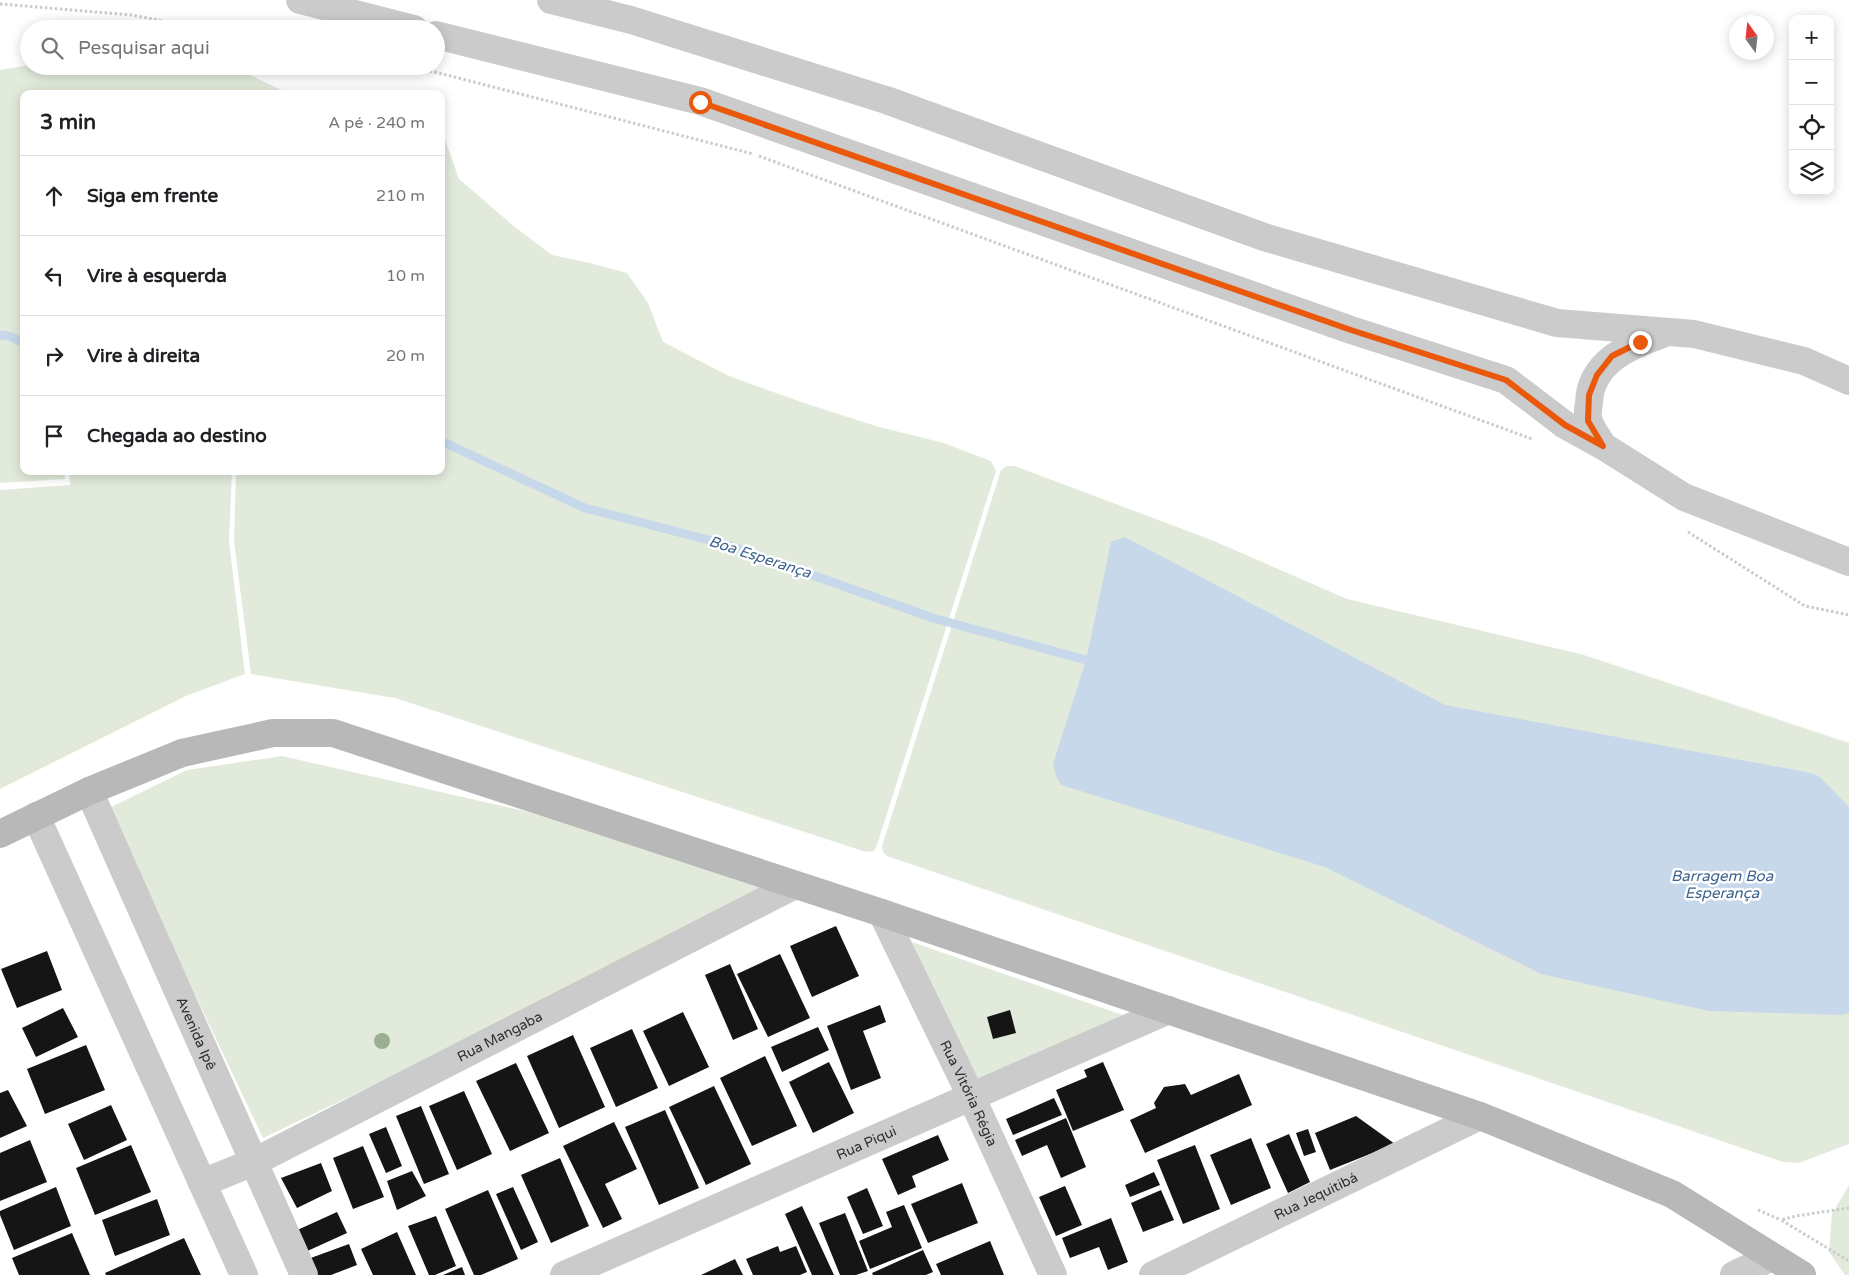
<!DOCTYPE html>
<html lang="pt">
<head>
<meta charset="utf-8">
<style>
  body { margin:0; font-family:"Varela Round",sans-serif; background:#f2f2f2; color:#202124 }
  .controls { position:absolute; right:15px; top:15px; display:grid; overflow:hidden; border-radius:10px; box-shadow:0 2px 12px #0003 }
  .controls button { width:45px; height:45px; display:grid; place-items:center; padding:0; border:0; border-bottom:1px solid #e0e0e0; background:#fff; color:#202124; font:25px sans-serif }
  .compass { position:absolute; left:1729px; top:15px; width:45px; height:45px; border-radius:50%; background:#fff; box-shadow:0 2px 12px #0003; rotate:345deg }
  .stop { position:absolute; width:15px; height:15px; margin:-11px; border:4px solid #ea580c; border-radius:50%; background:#fff }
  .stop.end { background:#ea580c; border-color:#fff; box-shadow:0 1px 5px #0008 }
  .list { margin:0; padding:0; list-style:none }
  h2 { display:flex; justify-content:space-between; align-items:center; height:65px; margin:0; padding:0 20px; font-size:21px }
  h2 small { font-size:16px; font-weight:400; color:#757577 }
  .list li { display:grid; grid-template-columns:32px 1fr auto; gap:15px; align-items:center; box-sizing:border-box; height:80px; padding:0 20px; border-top:1px solid #e0e0e0 }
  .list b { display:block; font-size:19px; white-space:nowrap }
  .list em { font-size:16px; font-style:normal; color:#757577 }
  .icon { flex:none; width:28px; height:28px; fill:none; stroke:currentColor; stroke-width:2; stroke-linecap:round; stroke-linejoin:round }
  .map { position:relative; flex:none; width:1849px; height:1275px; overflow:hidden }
  .search { position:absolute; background:#fff; box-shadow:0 2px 12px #0003; left:20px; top:20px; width:425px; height:55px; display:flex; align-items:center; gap:12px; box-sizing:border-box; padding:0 18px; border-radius:28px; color:#757577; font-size:19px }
  .panel { position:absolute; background:#fff; box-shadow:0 2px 12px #0003; left:20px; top:90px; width:425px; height:385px; border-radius:10px }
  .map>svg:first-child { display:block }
  .green { fill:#e2ebdb }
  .water { fill:#c7d8eb }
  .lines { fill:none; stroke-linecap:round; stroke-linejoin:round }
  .stream { stroke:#c7d8eb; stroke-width:9 }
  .building { fill:#151515 }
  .path { stroke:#cbcbcb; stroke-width:3; stroke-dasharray:2.5 2.5; stroke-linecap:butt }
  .minor { stroke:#cbcbcb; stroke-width:28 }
  .tertiary { stroke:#cbcbcb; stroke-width:28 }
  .secondary { stroke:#b8b8b8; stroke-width:28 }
  .tree { fill:#9bad93 }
  .route { stroke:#ea580c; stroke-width:6 }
  .labels { text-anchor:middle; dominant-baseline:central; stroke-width:5; stroke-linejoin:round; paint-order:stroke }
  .street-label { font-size:14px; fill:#2e2e2e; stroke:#fff }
  .water-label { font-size:15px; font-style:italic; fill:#3c6390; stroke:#fff }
</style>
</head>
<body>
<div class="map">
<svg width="1849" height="1275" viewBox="0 0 1849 1275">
  <rect width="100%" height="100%" fill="#fff"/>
  <!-- green -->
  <path class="green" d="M29 65V66H231L290 94H24V471H64L65 479 0 483V70Z
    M441 133 443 134 459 179 515 227 552 255 590 263 627 273 648 303 663 342 729 376 801 402 879 427 944 443 991 461 996 471 878 842 874 851 866 852 395 698 251 674 234 541 236 471H441Z
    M1007 466H1015L1214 541 1347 599 1584 655 1849 743V1144L1799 1163 1783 1162 887 856 883 852 882 846 1001 470Z
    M69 471H232L229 541 245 674 186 696 0 789V490L70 485Z
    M282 756 529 812 769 890 472 1038 263 1138 107 809 187 770Z
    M912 942 1123 1015 973 1083Z
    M1849 1185V1275H1845L1829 1252 1832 1214Z"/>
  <!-- water -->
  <path class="water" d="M1125 537 1445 705 1811 773 1820 777 1849 807V1013L1841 1015 1709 1011 1541 974 1325 867 1061 785 1056 776 1053 764 1086 660 1111 542Z"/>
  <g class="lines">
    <!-- stream -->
    <path class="stream" d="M0 335 9 336 24 343
      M441 441 585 508 728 545 933 618 1086 660"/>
  </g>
  <!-- building -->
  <path class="building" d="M836 926 859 976 812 997 790 946Z
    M47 951 62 990 17 1008 1 969Z
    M780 954 810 1018 768 1037 737 974Z
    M730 964 758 1029 733 1040 705 975Z
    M880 1005 886 1022 863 1031 881 1078 851 1090 827 1026Z
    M63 1008 78 1037 36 1057 22 1028Z
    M1010 1010 1016 1033 993 1039 987 1017Z
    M683 1012 709 1067 669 1086 643 1031Z
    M818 1027 829 1050 782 1072 771 1047Z
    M632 1029 658 1088 616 1107 590 1048Z
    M573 1035 605 1107 559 1128 527 1056Z
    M86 1045 105 1090 45 1114 27 1069Z
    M765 1056 797 1126 752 1146 720 1078Z
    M829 1062 854 1113 813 1133 789 1082Z
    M1103 1062 1124 1110 1073 1131 1056 1090 1087 1077 1084 1070Z
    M516 1063 549 1133 510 1151 476 1081Z
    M1239 1074 1252 1105 1145 1153 1130 1120 1156 1108 1154 1103 1164 1087 1185 1084 1191 1095Z
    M714 1086 751 1164 706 1185 669 1107Z
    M8 1090 27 1126 0 1138V1093Z
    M464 1091 492 1154 457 1170 429 1106Z
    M1054 1098 1062 1115 1013 1135 1006 1119Z
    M111 1105 127 1140 84 1160 68 1124Z
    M421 1106 449 1174 424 1184 396 1116Z
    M665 1110 699 1188 659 1205 625 1127Z
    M1356 1116 1395 1144 1330 1170 1315 1133Z
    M1066 1118 1086 1167 1061 1178 1047 1145 1022 1156 1015 1140Z
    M614 1122 637 1169 605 1184 622 1219 603 1228 563 1146Z
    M386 1127 402 1166 386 1173 369 1134Z
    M1308 1129 1316 1152 1304 1156 1296 1133Z
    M1289 1134 1310 1182 1288 1193 1266 1144Z
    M938 1135 949 1160 912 1176 916 1187 898 1195 882 1159Z
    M1251 1138 1271 1188 1231 1205 1210 1155Z
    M30 1140 47 1182 0 1201V1153Z
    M131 1145 151 1192 95 1215 76 1168Z
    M1195 1145 1220 1209 1183 1224 1157 1160Z
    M363 1146 384 1197 353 1209 333 1158Z
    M560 1158 589 1226 551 1243 521 1175Z
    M321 1163 332 1191 297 1208 281 1178Z
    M412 1171 426 1196 397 1210 387 1181Z
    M1154 1172 1160 1185 1130 1197 1125 1185Z
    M962 1183 978 1223 928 1243 911 1204Z
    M1065 1186 1082 1225 1056 1236 1039 1197Z
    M56 1187 71 1226 14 1250 0 1215V1211Z
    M513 1187 538 1242 521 1250 496 1194Z
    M867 1188 883 1226 863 1234 847 1197Z
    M488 1190 518 1259 481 1275H474L445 1209Z
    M1161 1190 1174 1220 1143 1232 1131 1203Z
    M157 1199 170 1235 115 1256 102 1220Z
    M904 1205 922 1248 870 1269 859 1241 892 1227 886 1212Z
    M802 1206 834 1275H812L785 1214Z
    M337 1212 347 1233 303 1253 293 1232Z
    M845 1213 868 1271 856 1275H840L819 1223Z
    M436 1216 456 1266 435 1275H429L408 1226Z
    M1111 1218 1128 1262 1108 1270 1099 1247 1070 1258 1062 1238Z
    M397 1232 416 1275H373L361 1249Z
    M72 1233 90 1275H19L12 1258Z
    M184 1238 201 1275H106L105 1273Z
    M990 1241 1004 1275H941L936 1264Z
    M349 1244 357 1265 331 1275H314L308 1259Z
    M778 1246 780 1252 796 1246 807 1272 800 1275H753L746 1259Z
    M923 1250 933 1272 926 1275H873L872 1273Z
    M735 1259 743 1275H701Z
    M462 1267 465 1275H443Z"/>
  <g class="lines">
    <!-- path -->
    <path class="path" d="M0 4 132 15 204 29
      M405 66 439 73 753 154
      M759 156 1532 439
      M1688 532 1805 606 1849 615
      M1849 1208 1796 1216 1781 1220 1849 1261
      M1758 1210 1781 1220"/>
    <!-- minor -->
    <g class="minor">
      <path id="s1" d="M882 913 971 1096 1053 1275"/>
      <path id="s2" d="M202 1183 254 1162 795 885"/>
      <path id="s3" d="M564 1275 1169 1010"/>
      <path id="s4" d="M1153 1275 1480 1116"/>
      <path d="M1734 1275 1772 1257"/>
    </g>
    <!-- tertiary -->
    <g class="tertiary">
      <path d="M300 0 414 29"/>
      <path d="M551 0 631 20 886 100 1264 237 1557 323 1694 334 1804 361 1849 381"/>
      <path d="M436 35 700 101 1351 330 1506 380 1565 425 1603 446 1684 497 1849 562"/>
      <path d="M1603 446C1598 438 1592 430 1589 422 1587 417 1588 408 1589 403 1590 363 1628 346 1660 335"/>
      <path id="s5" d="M89 791 304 1275"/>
      <path d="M36 816 244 1275"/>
    </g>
    <!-- secondary -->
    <path class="secondary" d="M0 834 89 791 182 753 273 733H333L882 913 1480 1116 1672 1194 1802 1275"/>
  </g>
  <!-- trees -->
  <circle class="tree" cx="382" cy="1041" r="8"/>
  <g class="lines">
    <!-- route -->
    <path class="route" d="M700 102 1351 330 1506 380 1565 425 1603 446 1588 421 1589 395 1597 375 1612 356 1640 342"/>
  </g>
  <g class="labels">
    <!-- street labels -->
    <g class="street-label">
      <text stroke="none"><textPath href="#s5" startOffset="265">Avenida Ipê</textPath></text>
      <text stroke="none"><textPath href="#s2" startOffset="332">Rua Mangaba</textPath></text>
      <text stroke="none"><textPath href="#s1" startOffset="200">Rua Vitória Régia</textPath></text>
      <text stroke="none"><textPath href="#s3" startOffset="330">Rua Piqui</textPath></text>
      <text stroke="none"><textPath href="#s4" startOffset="181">Rua Jequitibá</textPath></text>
    </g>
    <!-- water labels -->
    <g class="water-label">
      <text transform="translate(760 557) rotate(18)">Boa Esperança</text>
      <text x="1722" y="876">Barragem Boa<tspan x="1722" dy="17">Esperança</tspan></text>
    </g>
  </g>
</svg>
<div class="controls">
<button>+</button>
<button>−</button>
<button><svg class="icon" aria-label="locate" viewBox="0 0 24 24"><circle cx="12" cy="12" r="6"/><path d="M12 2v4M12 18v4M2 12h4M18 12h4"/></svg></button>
<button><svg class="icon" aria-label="layers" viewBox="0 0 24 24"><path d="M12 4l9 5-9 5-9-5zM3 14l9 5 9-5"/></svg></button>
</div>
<svg class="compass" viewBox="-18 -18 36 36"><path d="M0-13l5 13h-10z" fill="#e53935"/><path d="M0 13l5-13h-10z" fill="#757577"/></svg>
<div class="stop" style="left:700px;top:102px"></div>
<div class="stop end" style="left:1640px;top:342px"></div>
<div class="search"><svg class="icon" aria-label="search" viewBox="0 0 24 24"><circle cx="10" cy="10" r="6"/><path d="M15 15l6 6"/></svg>Pesquisar aqui</div>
<section class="panel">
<h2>3 min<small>A pé · 240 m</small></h2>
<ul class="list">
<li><svg class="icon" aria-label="ahead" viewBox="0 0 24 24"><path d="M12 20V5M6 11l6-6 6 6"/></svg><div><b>Siga em frente</b></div><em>210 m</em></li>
<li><svg class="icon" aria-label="left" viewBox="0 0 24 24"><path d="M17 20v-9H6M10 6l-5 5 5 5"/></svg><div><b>Vire à esquerda</b></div><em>10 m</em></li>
<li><svg class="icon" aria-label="right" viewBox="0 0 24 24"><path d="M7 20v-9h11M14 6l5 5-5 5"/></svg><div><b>Vire à direita</b></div><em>20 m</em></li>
<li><svg class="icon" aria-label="arrive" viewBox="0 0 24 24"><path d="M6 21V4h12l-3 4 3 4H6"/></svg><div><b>Chegada ao destino</b></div></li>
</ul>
</section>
</div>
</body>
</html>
